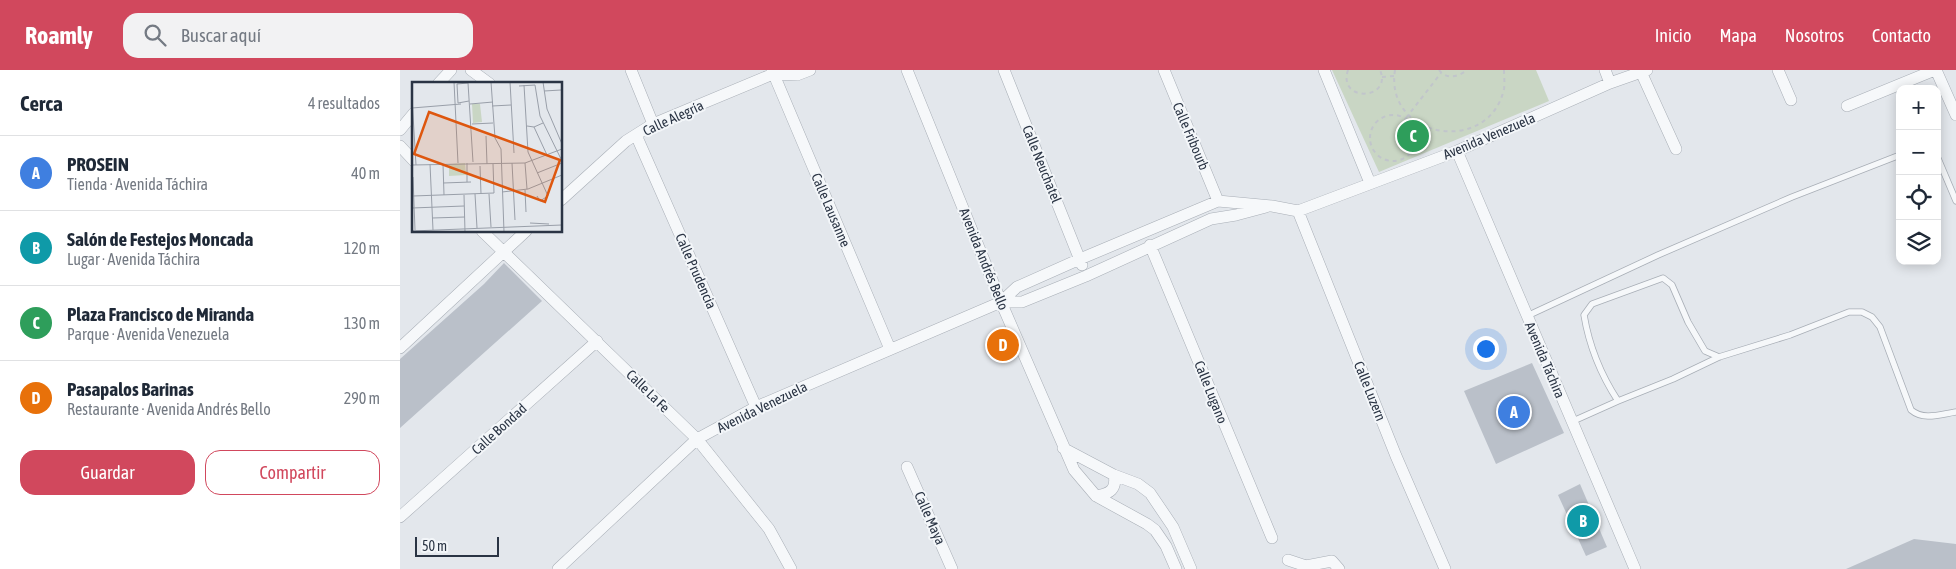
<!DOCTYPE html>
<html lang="es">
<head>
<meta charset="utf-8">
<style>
  body { margin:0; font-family:"Asap Condensed",sans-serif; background:#f2f2f3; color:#1f2937 }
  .controls { position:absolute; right:15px; top:15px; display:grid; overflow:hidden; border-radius:10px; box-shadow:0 2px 12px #0003 }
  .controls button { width:45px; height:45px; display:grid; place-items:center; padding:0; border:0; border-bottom:1px solid #e0e1e3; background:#fff; color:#1f2937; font:25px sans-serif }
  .scale { position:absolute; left:15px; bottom:12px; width:84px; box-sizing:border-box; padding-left:5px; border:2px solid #2a3444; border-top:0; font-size:14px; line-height:18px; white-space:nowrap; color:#2a3444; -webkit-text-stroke:4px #f3f6f9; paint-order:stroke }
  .you { position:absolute; left:1085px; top:278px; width:18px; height:18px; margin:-12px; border:4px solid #fff; border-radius:50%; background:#1a73e8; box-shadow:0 0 0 8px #1a73e833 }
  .badge { display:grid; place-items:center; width:32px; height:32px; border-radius:50%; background:#d1485d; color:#fff; font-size:16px; font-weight:700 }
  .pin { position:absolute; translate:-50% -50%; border:2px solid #fff; box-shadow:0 1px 5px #0006 }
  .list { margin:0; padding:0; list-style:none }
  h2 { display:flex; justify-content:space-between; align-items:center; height:65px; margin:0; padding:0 20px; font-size:21px }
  h2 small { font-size:16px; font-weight:400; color:#747a83 }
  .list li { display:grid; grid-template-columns:32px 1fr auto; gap:15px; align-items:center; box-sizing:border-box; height:75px; padding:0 20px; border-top:1px solid #e0e1e3 }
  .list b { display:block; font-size:19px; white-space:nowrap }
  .list p { margin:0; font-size:16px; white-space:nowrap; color:#747a83 }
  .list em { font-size:16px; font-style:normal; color:#747a83 }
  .actions { display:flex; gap:10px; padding:15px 20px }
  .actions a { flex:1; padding:11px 0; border:1px solid #d1485d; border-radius:15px; text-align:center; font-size:18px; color:#d1485d }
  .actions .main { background:#d1485d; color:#fff }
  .icon { flex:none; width:28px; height:28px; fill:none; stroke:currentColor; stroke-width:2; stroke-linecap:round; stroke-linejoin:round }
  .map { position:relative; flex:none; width:1556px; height:499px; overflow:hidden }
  header { display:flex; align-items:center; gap:30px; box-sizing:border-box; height:70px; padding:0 25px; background:#d1485d; color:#fff }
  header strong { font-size:24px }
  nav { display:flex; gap:28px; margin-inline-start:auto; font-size:18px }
  .search { width:350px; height:45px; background:#f2f2f3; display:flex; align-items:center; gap:12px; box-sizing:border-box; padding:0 18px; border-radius:15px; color:#747a83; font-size:19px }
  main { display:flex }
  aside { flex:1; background:#fff }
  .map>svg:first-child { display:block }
  .green { fill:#c9d6c4 }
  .building { fill:#bac0c9 }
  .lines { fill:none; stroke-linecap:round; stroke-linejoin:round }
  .lane-casing { stroke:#a8aeb6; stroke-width:7 }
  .street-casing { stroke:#a8aeb6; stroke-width:12 }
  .path { stroke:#c1c5cb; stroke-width:2; stroke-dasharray:4 4; stroke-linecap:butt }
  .lane { stroke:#f6f8fa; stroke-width:5.5 }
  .street { stroke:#f6f8fa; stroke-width:11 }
  .labels { text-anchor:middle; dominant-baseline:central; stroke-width:4; stroke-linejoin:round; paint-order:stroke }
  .street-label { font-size:14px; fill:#2a3444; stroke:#f3f6f9 }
  .inset-road { fill:none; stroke:#999fa9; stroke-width:1 }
  .view { fill:#de570f; fill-opacity:0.15; stroke:#de570f; stroke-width:2.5 }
  .inset-edge { fill:none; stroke:#2a3444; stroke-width:2.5 }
</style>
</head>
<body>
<header>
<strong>Roamly</strong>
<div class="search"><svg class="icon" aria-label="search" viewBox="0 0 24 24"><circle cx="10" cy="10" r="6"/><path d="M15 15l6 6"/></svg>Buscar aquí</div>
<nav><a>Inicio</a><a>Mapa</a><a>Nosotros</a><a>Contacto</a></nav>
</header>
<main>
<aside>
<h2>Cerca<small>4 resultados</small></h2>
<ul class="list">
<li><span class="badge" style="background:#3f7fe0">A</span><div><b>PROSEIN</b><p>Tienda · Avenida Táchira</p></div><em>40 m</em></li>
<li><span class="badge" style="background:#0f9aa8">B</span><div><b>Salón de Festejos Moncada</b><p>Lugar · Avenida Táchira</p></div><em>120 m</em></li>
<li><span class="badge" style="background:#2e9e5b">C</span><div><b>Plaza Francisco de Miranda</b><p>Parque · Avenida Venezuela</p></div><em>130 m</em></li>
<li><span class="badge" style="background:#e8710a">D</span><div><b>Pasapalos Barinas</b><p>Restaurante · Avenida Andrés Bello</p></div><em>290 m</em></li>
</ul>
<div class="actions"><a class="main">Guardar</a><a>Compartir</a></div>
</aside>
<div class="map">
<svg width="1556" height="499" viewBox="0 0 1556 499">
  <rect width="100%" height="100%" fill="#e3e7ec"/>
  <!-- green -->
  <path class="green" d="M932 0H1136L1149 31 979 102Z"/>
  <!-- building -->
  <path class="building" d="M104 193 142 231 0 358V289L84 214Z
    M1132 293 1164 363 1096 394 1064 321Z
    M1180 414 1207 477 1186 486 1158 425Z
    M1514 469 1556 474V499H1446Z"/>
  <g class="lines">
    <defs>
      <path id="lane" d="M1537 86 1556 131
        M1127 246 1258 185 1392 127 1500 85
        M1218 331C1201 305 1189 275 1184 245L1192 234 1263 208 1272 215 1288 252 1305 281 1319 287
        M1171 352 1218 331 1273 309 1319 287 1390 265 1449 242H1462L1472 247 1480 257 1511 340C1524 351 1541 344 1556 342"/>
      <path id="street" d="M71 0 90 14
        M231 0 253 54
        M372 0 490 279
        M507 0 601 232 674 400 696 426 747 454 755 460 766 476 776 499
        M604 0 682 195
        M764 0 818 131
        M924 0 970 113
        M1205 0 1210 13
        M1378 0 1391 30
        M1536 0 1556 45
        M1241 2 1276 79
        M373 4 397 5 410 0
        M38 14 51 0
        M1447 36 1535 0
        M0 60 14 43
        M236 65 356 337
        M0 76 14 91
        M1057 81 1235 499
        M161 130 226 71 253 54 373 4 378 0
        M898 141 996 386 1045 499
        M82 161 297 369 369 459 391 499
        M750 175 872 468
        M601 232H622L686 206 811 149 836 145 866 137
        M0 278 126 161
        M663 378 714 405 738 414 750 423 773 457 791 499
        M507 397 552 499
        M696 426C710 424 717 419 714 405
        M0 447 197 271
        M888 490 906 496 932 491 939 499
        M158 499 297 369 356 337 601 232 617 217 680 189 818 131 872 136 898 141 1057 81 1210 13 1247 0"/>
    </defs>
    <!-- lane casing -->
    <use href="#lane" class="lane-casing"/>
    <!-- street casing -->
    <use href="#street" class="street-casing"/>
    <!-- path -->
    <path class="path" d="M948 0C937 33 993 30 980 0
      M995 0C984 69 1089 86 1104 19 1105 13 1104 6 1104 0
      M1039 0C1047 10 1058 7 1067 0
      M982 7 994 6
      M970 68a23 23 0 1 1 46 0a23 23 0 1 1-46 0Z
      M1006 48 1041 3"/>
    <!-- lane -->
    <use href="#lane" class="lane"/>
    <!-- street -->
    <use href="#street" class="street"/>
  </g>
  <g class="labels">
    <!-- street labels -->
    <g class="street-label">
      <text transform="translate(273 48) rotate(-25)">Calle Alegría</text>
      <text transform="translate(791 66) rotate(67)">Calle Fribourb</text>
      <text transform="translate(1089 66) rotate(-23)">Avenida Venezuela</text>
      <text transform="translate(642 94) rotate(68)">Calle Neuchatel</text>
      <text transform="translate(431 140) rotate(67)">Calle Lausanne</text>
      <text transform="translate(584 189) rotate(68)">Avenida Andrés Bello</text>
      <text transform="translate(296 201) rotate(66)">Calle Prudencia</text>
      <text transform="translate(1145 290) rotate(67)">Avenida Táchira</text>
      <text transform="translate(248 321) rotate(44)">Calle La Fe</text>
      <text transform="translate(970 321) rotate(68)">Calle Luzern</text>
      <text transform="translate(811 322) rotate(68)">Calle Lugano</text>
      <text transform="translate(362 337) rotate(-26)">Avenida Venezuela</text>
      <text transform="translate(99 359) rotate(-42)">Calle Bondad</text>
      <text transform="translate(530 448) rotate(66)">Calle Maya</text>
    </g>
  </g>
  <!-- overview -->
  <g transform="translate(12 12)">
    <rect width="150" height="150" fill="#e3e7ec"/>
    <path d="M60 22H68L70 40 61 41ZM53 81 54 93 37 94V82Z" fill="#c9d6c4"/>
    <path class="inset-road" d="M42 0 46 81M79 0 83 56 89 67 92 150M98 0 102 71M131 0 135 27 150 62M112 3 116 70 136 114 128 119 125 114M107 4 123 3 128 34 150 79M132 9 149 8M0 16 4 83M57 19 46 21 45 2 56 1 61 80M58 22 81 20M80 24 99 23M0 26 49 22M60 42 81 41M115 44 122 45 131 41M122 45 135 73M74 54 75 82M55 81V100M100 81 103 138M113 81 115 107M18 82 21 148M31 82 32 113M0 83 113 81 150 67M68 84 69 112M125 91 150 81M1 95 3 148M31 101 59 100M113 108 114 130M90 110 116 107 150 93M63 112 65 146M77 112 79 145M52 113 53 150M1 114 82 111 81 82M0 126 52 124M20 136 53 135M118 141 137 142M0 149 150 143"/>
    <path class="view" d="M17 30 148 78 133 120 2 72Z"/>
    <rect width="150" height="150" class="inset-edge"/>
  </g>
</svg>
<div class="controls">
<button>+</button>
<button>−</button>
<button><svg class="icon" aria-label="locate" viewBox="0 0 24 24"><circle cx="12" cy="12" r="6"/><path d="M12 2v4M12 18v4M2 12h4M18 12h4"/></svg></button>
<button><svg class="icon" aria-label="layers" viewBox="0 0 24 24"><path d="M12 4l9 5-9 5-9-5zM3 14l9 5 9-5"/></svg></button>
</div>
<div class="scale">50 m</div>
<div class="you"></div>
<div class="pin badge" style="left:1114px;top:342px;background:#3f7fe0">A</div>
<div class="pin badge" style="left:1183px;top:451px;background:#0f9aa8">B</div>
<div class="pin badge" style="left:1013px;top:66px;background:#2e9e5b">C</div>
<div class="pin badge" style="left:603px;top:275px;background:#e8710a">D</div>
</div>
</main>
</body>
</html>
